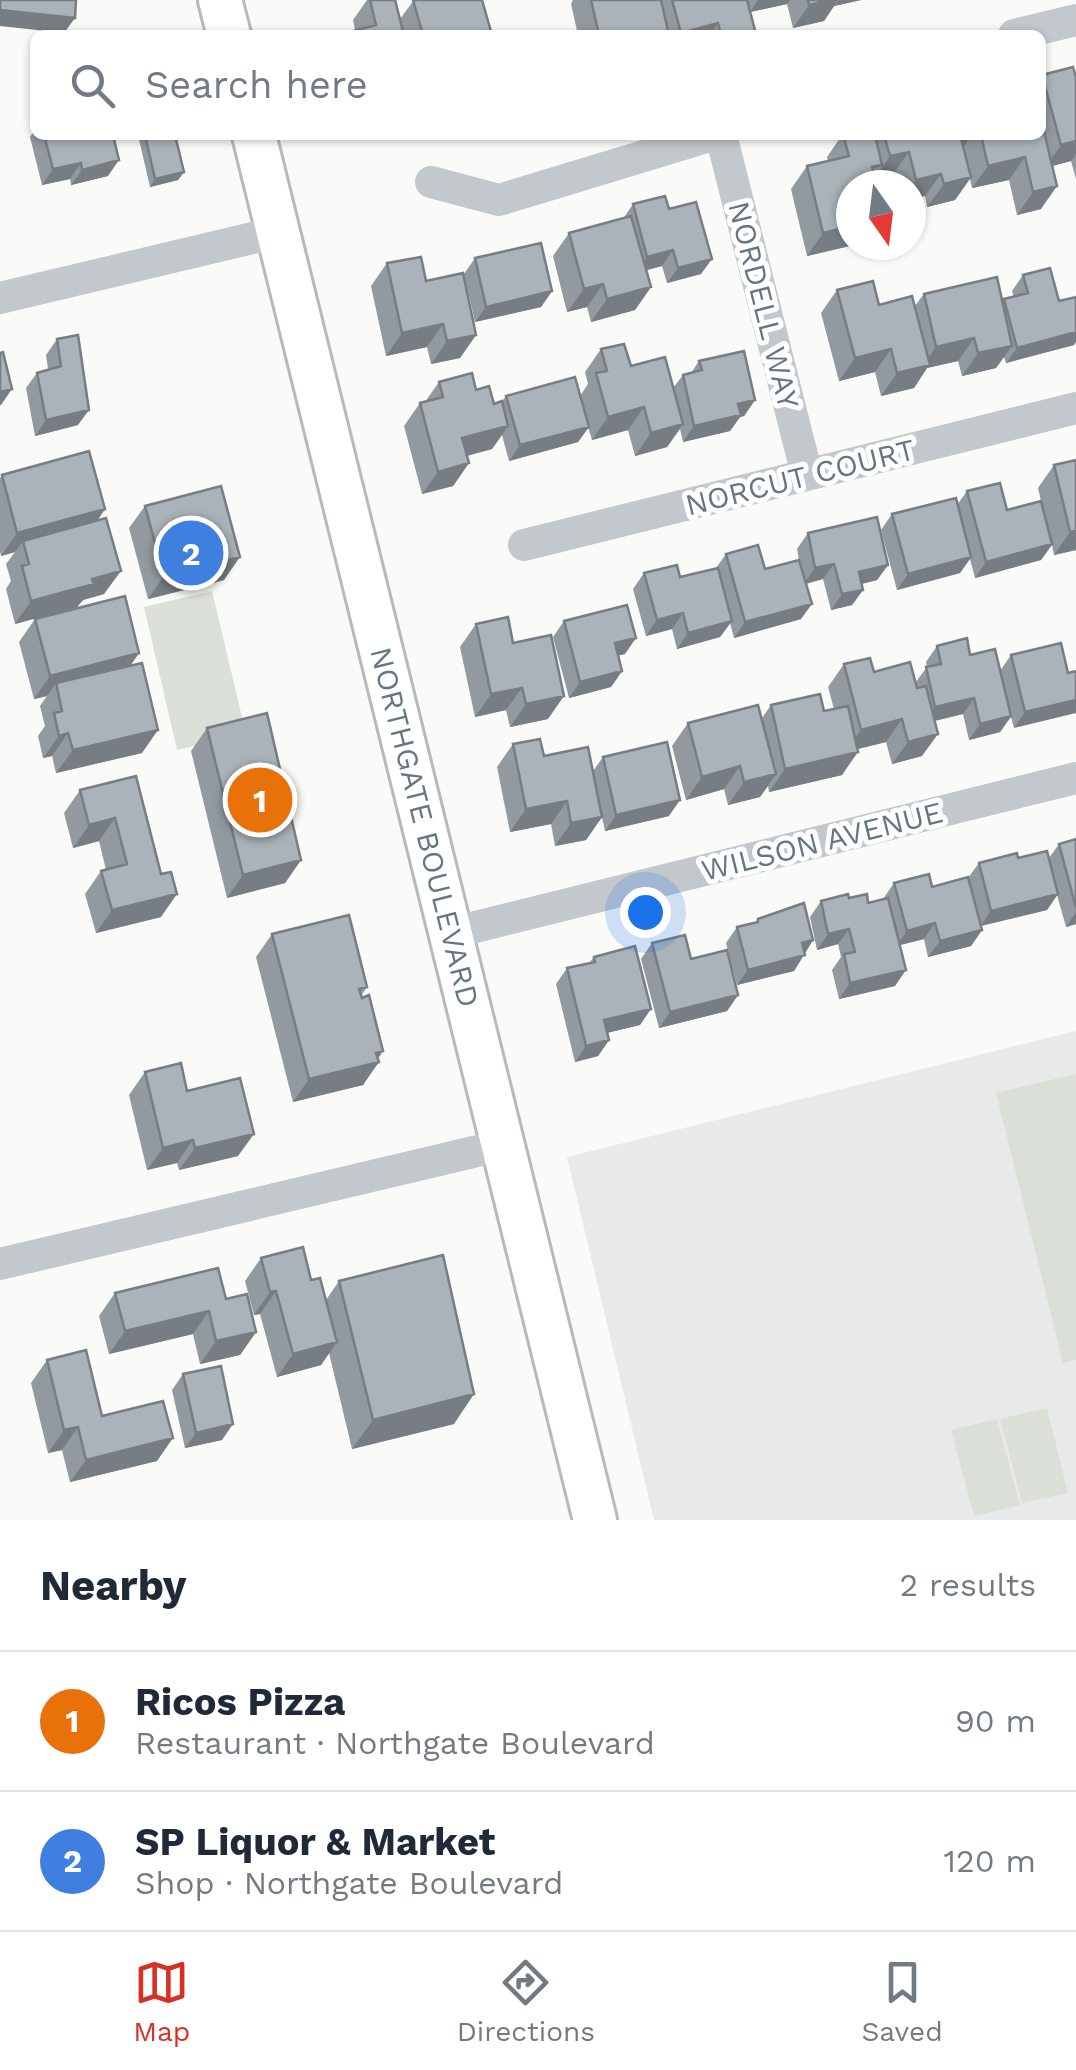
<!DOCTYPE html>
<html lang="en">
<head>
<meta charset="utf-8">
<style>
  body { margin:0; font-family:"Work Sans",sans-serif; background:#f2f2f3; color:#1f2937 }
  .compass { position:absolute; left:836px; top:170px; width:90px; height:90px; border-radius:50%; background:#fff; box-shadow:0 2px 8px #0004; rotate:166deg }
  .you { position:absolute; left:645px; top:912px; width:35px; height:35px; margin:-25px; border:8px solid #fff; border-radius:50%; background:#1a73e8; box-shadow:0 0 0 15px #1a73e833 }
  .badge { display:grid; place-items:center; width:65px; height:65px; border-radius:50%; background:#d93025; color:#fff; font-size:32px; font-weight:700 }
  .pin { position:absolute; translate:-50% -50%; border:5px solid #fff; box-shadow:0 2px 10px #0006 }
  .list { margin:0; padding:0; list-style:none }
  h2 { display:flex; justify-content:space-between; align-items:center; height:130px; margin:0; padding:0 40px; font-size:42px }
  h2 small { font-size:32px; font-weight:400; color:#747a83 }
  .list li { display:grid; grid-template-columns:65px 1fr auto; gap:30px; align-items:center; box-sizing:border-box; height:140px; padding:0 40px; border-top:2px solid #e0e1e3 }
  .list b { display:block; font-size:38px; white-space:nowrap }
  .list p { margin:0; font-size:32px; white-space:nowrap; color:#747a83 }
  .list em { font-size:32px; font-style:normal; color:#747a83 }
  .icon { flex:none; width:55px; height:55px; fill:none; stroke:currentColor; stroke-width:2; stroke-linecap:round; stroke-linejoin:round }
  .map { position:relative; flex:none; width:1076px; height:1520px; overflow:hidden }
  .search { position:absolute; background:#fff; box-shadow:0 2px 8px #0004; left:30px; right:30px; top:30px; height:110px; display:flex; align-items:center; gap:25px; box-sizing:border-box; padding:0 35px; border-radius:15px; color:#747a83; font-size:38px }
  .sheet { height:410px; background:#fff }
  nav { display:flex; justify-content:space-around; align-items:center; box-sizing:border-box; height:140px; border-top:2px solid #e0e1e3; background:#fff; font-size:28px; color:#747a83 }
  nav a { display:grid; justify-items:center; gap:5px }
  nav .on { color:#d93025 }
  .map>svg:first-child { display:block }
  .built { fill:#e8e9e9 }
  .green { fill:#dadfd7 }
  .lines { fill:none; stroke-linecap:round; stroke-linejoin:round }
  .major-casing { stroke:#b5babe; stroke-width:48 }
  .minor { stroke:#c3c8cc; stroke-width:32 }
  .major { stroke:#fff; stroke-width:42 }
  .wall { fill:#929a9f }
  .shaded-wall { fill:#777d82 }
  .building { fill:#aab3b9; stroke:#777d82; stroke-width:2.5 }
  .labels { text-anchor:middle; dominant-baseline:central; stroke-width:10; stroke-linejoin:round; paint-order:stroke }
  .street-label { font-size:30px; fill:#657683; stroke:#fff }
</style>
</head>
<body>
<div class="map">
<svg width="1076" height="1520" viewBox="0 0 1076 1520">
  <rect width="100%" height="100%" fill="#fafaf8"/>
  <!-- built -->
  <path class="built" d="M1076 1031V1520H654L567 1157Z"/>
  <!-- green -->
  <path class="green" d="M212 591 246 734 177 750 144 607Z
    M1076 1074V1360L1063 1363 996 1093Z
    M1047 1408 1068 1493 1022 1503 1000 1419Z
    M997 1419 1020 1505 974 1516 951 1430Z"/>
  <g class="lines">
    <defs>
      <path id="major" d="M220 0 229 35
        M254 135 595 1520"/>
    </defs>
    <!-- major casing -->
    <use href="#major" class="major-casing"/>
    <!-- minor -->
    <path class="minor" d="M1014 35 1076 20
      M721 135 807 475
      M431 182 499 200 713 135
      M0 298 278 232
      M524 545 1076 408
      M451 933 1076 778
      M0 1264 503 1145"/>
    <!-- major -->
    <use href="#major" class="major"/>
  </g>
  <!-- wall -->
  <path class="wall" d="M367 0H395L400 19 414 0 492 35H338L355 30 353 20Z
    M573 0H861L834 6 824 21 793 28 787 4 750 12 755 35H578L571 4Z
    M1042 75 1076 77V179L1071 161 1052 166 1041 209 1017 215 1009 180 972 188 970 179 955 200 927 207 925 196 911 200V185H896L893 174 875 179 851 245H854L807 256 791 189 807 166 828 161 827 157 842 135H1041Z
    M35 129V135H113L108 176 71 185 70 179 42 185 30 137Z
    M138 135H175L184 172 178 180 150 187Z
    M633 204 669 209 701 274 667 283 662 266 646 270 651 287 635 310 591 322 587 307 567 312 553 256 569 233 623 219Z
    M475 258 552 291 541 307 475 322 464 274Z
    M387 263 426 281 476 335 460 358 431 364 427 347 386 356 371 286Z
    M1023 275 1059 301 1076 297V342L1074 345 1006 363 1004 357 996 368 962 376 958 361 927 368 914 388 881 396 875 372 839 381 821 313 837 290 879 305 914 307 924 294 1002 301 1014 297 1012 291Z
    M57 339 78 425 35 436 26 388 37 373 48 369 46 355Z
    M601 349 673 388 683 375 691 373 699 361 755 400 744 416 740 417 730 431 683 442 680 429 667 447 635 456 628 430 592 440 588 427 578 442 509 461 502 435 492 449 467 456 469 463 453 486 422 494 404 426 420 403 425 402 439 382 476 390 494 404 502 402 506 396H580L588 384 585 372Z
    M1076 460V550L1054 555 1052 545 1041 560 975 578 970 559 960 573 897 590 881 530 892 514 957 505 967 491 1007 510H1043L1038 488 1054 465Z
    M2 475 105 509 98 520 104 594 83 600 77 607 15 624 6 589 11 581 6 564 15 552 1 556 0 552V478Z
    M145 506 224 580 148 599 129 528Z
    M808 533 888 565 877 580 862 584 863 590 852 605 831 610 823 579 806 584 801 619 734 638 730 623 720 637 677 649 672 629 646 636 633 589 644 573 680 577 716 568 726 554 765 569 799 560 797 549Z
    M35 619 139 653 130 666 142 753 56 773 52 756 43 758 38 736 45 726 40 706 47 696 34 699 19 642Z
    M564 621 625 654 618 655 622 671 611 687 569 698 553 637Z
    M476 624 513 643 548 719 510 727 506 710 475 717 460 647Z
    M937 646 970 655 1000 671 1011 655 1068 673 1014 728 1011 717 1000 732 969 740 963 714 935 721 922 756 892 764 886 742 858 749 842 775 769 792 768 786 760 797 728 805 724 789 686 800 672 746 688 723 762 718 771 705 824 711 834 709 828 687 844 664 915 683 927 667 926 662Z
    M207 728 301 860 285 883 227 898 191 751Z
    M513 744 544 756 593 771 603 757 669 816 605 831 602 817 586 840 555 846 551 824 510 832 497 767Z
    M136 776 161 917 96 933 85 894 101 871 106 870 99 841 73 848 64 813 80 790Z
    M1076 839V924L1066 927 1057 895 1047 910 981 926 982 930 971 946 928 957 924 939 900 945 895 986 839 999 832 970 841 957 838 944 817 950 810 917 821 901 849 898 868 903 883 899 894 883 932 887 968 878 979 863 1018 858H1049L1059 844Z
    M758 919 813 940 794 971 737 985 726 943 737 927 755 923Z
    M272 934 367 987 361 996 378 1059 363 1085 293 1102 256 957Z
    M652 943 691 959 738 995 727 1011 659 1028 641 959Z
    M594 957 640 1025 607 1033 609 1040 598 1056 575 1062 556 984 567 968 589 963Z
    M145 1072 187 1091 238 1156 179 1170 177 1163 147 1170 129 1095Z
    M261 1258 311 1280 326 1300 339 1281 454 1424 352 1449 329 1353 321 1365 277 1377 260 1314 254 1315 245 1281Z
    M115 1293 226 1299 256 1332 240 1355 200 1364 193 1334 109 1354 99 1316Z
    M47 1360 102 1416 157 1461 70 1482 62 1450 48 1453 31 1383Z
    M183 1374 222 1440 185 1448 172 1390Z"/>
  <!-- shaded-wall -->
  <path class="shaded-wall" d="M758 0H790L787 4 750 12Z
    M830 0H838L824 21 793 28 809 5Z
    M839 0H861L834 6Z
    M0 10 75 18 64 33 0 26Z
    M718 23 710 35H680L681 33Z
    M963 135H972L962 149 952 151Z
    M1076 141V154L1071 161 1045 168 1061 145Z
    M909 152 893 174 874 179 890 156Z
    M1025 157 1009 180 972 188 988 166Z
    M119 160 108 176 71 185 82 170Z
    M81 163 70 179 42 185 53 169Z
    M184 172 178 180 150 187 155 179Z
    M941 174 925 196 911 200V187L916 180Z
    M971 177 955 200 927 207 944 184Z
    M1057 186 1041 209 1017 215 1033 192Z
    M851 226V245H854L807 256 823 233Z
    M673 250 662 266 636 273 647 257Z
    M712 259 701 274 667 283 678 268Z
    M603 284 587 307 567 312 584 289Z
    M651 287 635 310 591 322 607 299Z
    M552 291 541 307 475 322 486 307Z
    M443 324 427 347 386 356 402 333Z
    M1076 332V342L1074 345 1006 363 1017 348Z
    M476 335 460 358 431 364 447 341Z
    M974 338 958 361 927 368 914 388 881 396 897 373 922 367 936 347Z
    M1012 346 996 368 962 376 978 353Z
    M891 349 875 372 839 381 855 358Z
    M12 389 1 405H0V392Z
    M755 400 744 416 740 417 730 431 683 442 694 426 738 404Z
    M644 407 628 430 592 440 608 417Z
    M89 410 78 425 35 436 46 420Z
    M683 424 667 447 635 456 651 433Z
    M508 426 492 449 446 461 462 438Z
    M589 427 578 442 509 461 520 445Z
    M469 463 453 486 422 494 438 472Z
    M105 509 89 532 23 541 15 552 1 556 17 533Z
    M1076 531V550L1054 555 1070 532Z
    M1052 544 1041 560 975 578 986 562Z
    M240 557 224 580 148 599 164 576Z
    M971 557 960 573 897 590 908 574Z
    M834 564 823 579 804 584 815 568Z
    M888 565 877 580 848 587 859 572Z
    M121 571 104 594 83 600 77 607 15 624 31 601 92 579Z
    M863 590 852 605 831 610 842 594Z
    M812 604 801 619 734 638 745 622Z
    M683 613 672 629 646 636 657 620Z
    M732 621 720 637 677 649 688 633Z
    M636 638 625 654 604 659 615 643Z
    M139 653 123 676 56 683 47 696 34 699 50 676Z
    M622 671 611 687 569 698 580 682Z
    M522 688 506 710 475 717 491 694Z
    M564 696 548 719 510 727 526 704Z
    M974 698 963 714 924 723 935 707Z
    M1076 700V713L1014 728 1025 712Z
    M1011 716 1000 732 969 740 980 724Z
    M902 719 886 742 845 752 861 730Z
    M158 730 142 753 56 773 73 750Z
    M68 733 52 756 43 758 59 736Z
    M938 734 922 756 892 764 908 742Z
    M858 752 842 775 769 792 785 769Z
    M740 766 724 789 686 800 702 777Z
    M776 774 760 797 728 805 744 782Z
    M680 800 669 816 605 831 616 815Z
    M567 801 551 824 510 832 526 809Z
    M602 817 586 840 555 846 571 823Z
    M115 818 99 841 73 848 89 825Z
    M301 860 285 883 227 898 243 875Z
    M177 894 161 917 96 933 112 910Z
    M1058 894 1047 910 980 926 991 911Z
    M1076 912V924L1066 927Z
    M935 923 924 939 896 946 907 931Z
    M849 929 838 944 817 950 828 934Z
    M982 930 971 946 928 957 940 941Z
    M813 940 794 971 737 985 748 970 802 943Z
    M906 970 895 986 839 999 850 983Z
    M738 995 727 1011 659 1028 670 1012Z
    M651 1009 640 1025 593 1036 604 1020Z
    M609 1040 598 1056 575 1062 586 1046Z
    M383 1051 375 1063 379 1062 363 1085 293 1102 309 1079Z
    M254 1134 238 1156 179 1170 195 1148Z
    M193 1140 177 1163 147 1170 163 1148Z
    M276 1291 260 1314 254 1315 270 1292Z
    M209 1311 193 1334 109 1354 125 1331Z
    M256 1332 240 1355 200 1364 216 1341Z
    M337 1342 321 1365 277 1377 293 1354Z
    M474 1394 454 1424 352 1449 373 1420Z
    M233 1424 222 1440 185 1448 196 1433Z
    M78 1427 62 1450 48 1453 64 1430Z
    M173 1438 157 1461 70 1482 86 1460Z"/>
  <!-- building -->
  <path class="building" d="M0 0H76L75 18 0 10Z
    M370 0H395L404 35H338L376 25Z
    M413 0H482L492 35H423Z
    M591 0H661L669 35H599Z
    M672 0H747L756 34 721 35 718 23 681 33Z
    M808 0H830L809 5Z
    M1073 67 1076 77V141L1061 145 1042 75Z
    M1041 119 1057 186 1033 192 1025 157 988 166 981 135H1041Z
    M44 135H113L119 160 82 170 81 163 53 169Z
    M145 135H175L184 172 155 179Z
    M843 135H875L882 165 872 167 877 185H851V226L823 233 807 166 849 156Z
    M884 135H960L971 177 944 184 941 174 916 180 909 152 890 156Z
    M665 196 669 209 696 202 712 259 678 268 673 250 647 257 633 204Z
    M631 216 651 287 607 299 603 284 584 289 569 233Z
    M541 243 552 291 486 307 475 258Z
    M421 257 426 281 463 273 476 335 447 341 443 324 402 333 387 263Z
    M1050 268 1059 301 1076 297V332L1017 348 1004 299 1028 293 1023 275Z
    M997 277 1012 346 978 353 974 338 936 347 924 294Z
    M873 281 879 305 912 296 930 365 897 373 891 349 855 358 837 290Z
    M78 335 89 410 46 420 37 373 61 366 57 339Z
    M624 344 631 366 665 357 683 424 651 433 644 407 608 417 596 373 607 371 601 349Z
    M744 351 755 400 738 404 741 415 694 426 683 375 702 370 699 361Z
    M3 352 12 389 0 392V353Z
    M472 373 476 390 489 386 494 404 502 401 508 426 462 438 469 463 438 472 420 403 443 397 439 382Z
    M575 377 589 427 520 445 506 396Z
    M89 451 105 509 17 533 2 475Z
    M1076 460V531L1070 532 1054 465Z
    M1000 483 1007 510 1041 501 1052 544 986 562 967 491Z
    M221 486 240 557 164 576 145 506Z
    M956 498 971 557 908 574 892 514Z
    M877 517 888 565 859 572 863 590 842 594 834 564 815 568 808 533Z
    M106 518 121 571 92 579 94 584 31 601 22 566 29 564 23 541Z
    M758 545 765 569 799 560 812 604 745 622 726 554Z
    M677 565 680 577 718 568 732 621 688 633 683 613 657 620 644 573Z
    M125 596 139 653 50 676 35 619Z
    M627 605 636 638 615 643 622 671 580 682 564 621Z
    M508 617 513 643 551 635 564 696 526 704 522 688 491 694 476 624Z
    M967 638 970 655 995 649 1011 716 980 724 974 698 935 707 926 667 941 664 937 646Z
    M1061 643 1068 673 1076 671V700L1025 712 1011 655Z
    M870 658 874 672 910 662 917 688 926 686 938 734 908 742 902 719 861 730 844 664Z
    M142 663 158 730 73 750 68 733 59 736 54 713 62 711 56 683Z
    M820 694 824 711 848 706 858 752 785 769 771 705Z
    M758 705 776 774 744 782 740 766 702 777 688 723Z
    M267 713 301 860 243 875 207 728Z
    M540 739 544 756 588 747 602 817 571 823 567 801 526 809 513 744Z
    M667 742 680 800 616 815 603 757Z
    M136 776 161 874 171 872 177 894 112 910 101 871 127 864 115 818 89 825 80 790Z
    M1076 839V908L1059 844Z
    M1047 851 1058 894 991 911 979 863 1017 853 1018 858Z
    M929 874 932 887 968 877 982 930 940 941 935 923 907 931 894 883Z
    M848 894 849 898 867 894 868 903 888 898 906 970 850 983 844 954 855 952 849 929 828 934 821 901Z
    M804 903 813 940 802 943 805 955 748 970 737 927 758 922V919Z
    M349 915 367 987 359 989 362 998 369 995 383 1051 376 1053 379 1062 309 1079 272 934Z
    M685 935 691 959 727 950 738 995 670 1012 652 943Z
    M635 946 651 1009 604 1020 609 1040 586 1046 567 968 595 962 594 957Z
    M181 1063 187 1091 240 1078 254 1134 195 1148 193 1140 163 1148 145 1072Z
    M303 1247 311 1280 320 1278 337 1342 293 1354 276 1291 270 1292 261 1258Z
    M443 1255 474 1394 373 1420 339 1281Z
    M218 1268 226 1299 247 1294 256 1332 216 1341 209 1311 125 1331 115 1293Z
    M86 1350 102 1416 163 1401 173 1438 86 1460 78 1427 64 1430 47 1360Z
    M221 1366 233 1424 196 1433 183 1374Z"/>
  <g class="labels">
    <!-- street labels -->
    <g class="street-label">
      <text transform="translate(764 305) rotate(76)">NORDELL WAY</text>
      <text transform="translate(800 477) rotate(-14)">NORCUT COURT</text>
      <text transform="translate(425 827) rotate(76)">NORTHGATE BOULEVARD</text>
      <text transform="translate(822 841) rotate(-14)">WILSON AVENUE</text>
    </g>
  </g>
</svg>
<svg class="compass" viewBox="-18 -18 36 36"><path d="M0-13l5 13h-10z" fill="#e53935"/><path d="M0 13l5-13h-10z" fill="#747a83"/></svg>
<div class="you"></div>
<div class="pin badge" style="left:260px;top:800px;background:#e8710a">1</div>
<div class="pin badge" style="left:191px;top:553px;background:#3f7fe0">2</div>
<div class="search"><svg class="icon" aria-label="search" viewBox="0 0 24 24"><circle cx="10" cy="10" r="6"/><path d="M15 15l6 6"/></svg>Search here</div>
</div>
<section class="sheet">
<h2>Nearby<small>2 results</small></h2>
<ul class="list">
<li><span class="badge" style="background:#e8710a">1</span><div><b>Ricos Pizza</b><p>Restaurant · Northgate Boulevard</p></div><em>90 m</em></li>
<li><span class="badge" style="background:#3f7fe0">2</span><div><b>SP Liquor &amp; Market</b><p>Shop · Northgate Boulevard</p></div><em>120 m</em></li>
</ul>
</section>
<nav>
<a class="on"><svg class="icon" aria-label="map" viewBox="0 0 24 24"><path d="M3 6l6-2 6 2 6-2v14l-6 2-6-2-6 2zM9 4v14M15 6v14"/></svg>Map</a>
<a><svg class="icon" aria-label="directions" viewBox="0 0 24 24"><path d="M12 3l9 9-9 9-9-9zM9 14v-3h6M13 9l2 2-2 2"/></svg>Directions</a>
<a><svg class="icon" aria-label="saved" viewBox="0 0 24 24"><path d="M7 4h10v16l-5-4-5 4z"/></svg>Saved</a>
</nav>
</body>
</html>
